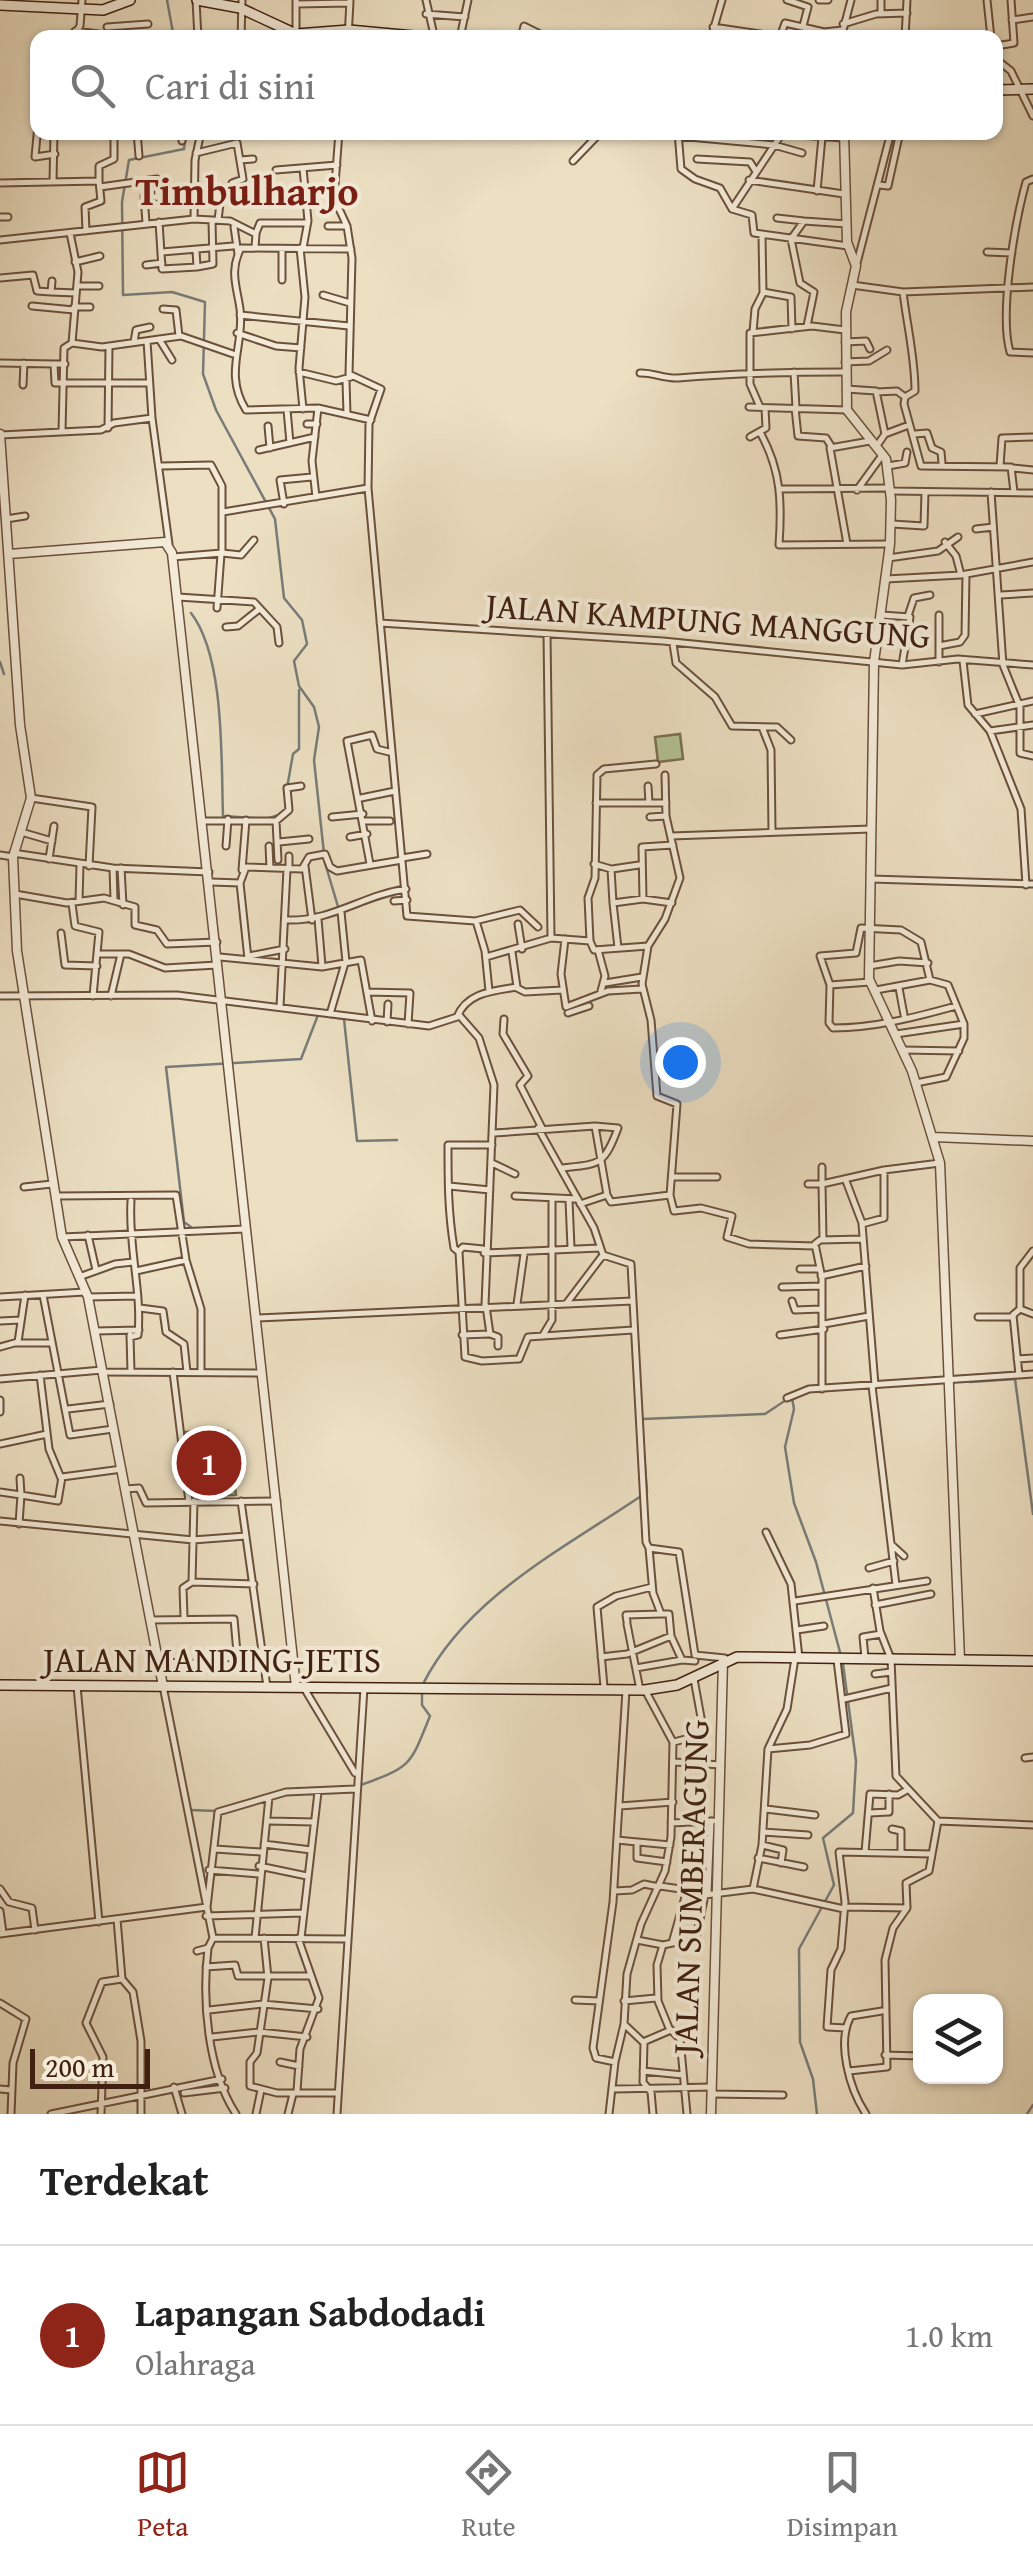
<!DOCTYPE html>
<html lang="id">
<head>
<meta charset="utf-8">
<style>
  body { margin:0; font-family:"Gentium Book Plus",serif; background:#f6f6f6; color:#222 }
  .controls { position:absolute; right:30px; bottom:30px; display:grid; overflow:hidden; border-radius:20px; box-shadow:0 2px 8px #0004 }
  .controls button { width:90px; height:90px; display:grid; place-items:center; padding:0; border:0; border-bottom:2px solid #e0e0e0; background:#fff; color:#222; font:50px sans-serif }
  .scale { position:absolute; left:30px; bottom:25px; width:120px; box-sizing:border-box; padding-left:10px; border:5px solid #402010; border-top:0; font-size:28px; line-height:35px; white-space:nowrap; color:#402010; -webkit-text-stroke:8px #f3ead7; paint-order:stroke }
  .you { position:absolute; left:680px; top:1062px; width:35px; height:35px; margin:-25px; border:8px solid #fff; border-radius:50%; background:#1a73e8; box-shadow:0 0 0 15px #1a73e833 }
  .badge { display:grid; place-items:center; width:65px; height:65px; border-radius:50%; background:#8f2418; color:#fff; font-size:32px; font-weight:700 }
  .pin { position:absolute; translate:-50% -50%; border:5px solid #fff; box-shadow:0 2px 10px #0006 }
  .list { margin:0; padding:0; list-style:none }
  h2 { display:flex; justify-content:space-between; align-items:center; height:130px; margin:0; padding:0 40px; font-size:42px }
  h2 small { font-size:32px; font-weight:400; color:#767676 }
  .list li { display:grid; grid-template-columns:65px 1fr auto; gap:30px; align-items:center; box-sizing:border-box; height:180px; padding:0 40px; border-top:2px solid #e0e0e0 }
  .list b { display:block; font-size:38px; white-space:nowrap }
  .list p { margin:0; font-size:32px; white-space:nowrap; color:#767676 }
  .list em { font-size:32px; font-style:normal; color:#767676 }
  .icon { flex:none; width:55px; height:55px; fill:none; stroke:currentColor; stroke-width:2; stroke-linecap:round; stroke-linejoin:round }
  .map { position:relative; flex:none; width:1033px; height:2114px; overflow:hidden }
  .search { position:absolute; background:#fff; box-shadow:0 2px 8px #0004; left:30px; right:30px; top:30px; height:110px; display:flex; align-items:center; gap:25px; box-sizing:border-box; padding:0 35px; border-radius:20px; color:#767676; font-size:38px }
  .sheet { height:310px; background:#fff }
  nav { display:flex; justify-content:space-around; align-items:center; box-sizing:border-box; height:140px; border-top:2px solid #e0e0e0; background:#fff; font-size:28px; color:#767676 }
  nav a { display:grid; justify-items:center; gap:5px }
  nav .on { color:#8f2418 }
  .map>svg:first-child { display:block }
  .green { fill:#b4c295; stroke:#7a7152; stroke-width:2.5 }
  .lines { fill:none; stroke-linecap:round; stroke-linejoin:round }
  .stream { stroke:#787c78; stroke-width:2.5 }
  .minor-casing { stroke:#6b503c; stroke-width:9 }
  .tertiary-casing { stroke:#6b503c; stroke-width:11 }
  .secondary-casing { stroke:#402010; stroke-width:12 }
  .minor { stroke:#f3ead7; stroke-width:5 }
  .tertiary { stroke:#f3ead7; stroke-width:8 }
  .secondary { stroke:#f3ead7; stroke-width:9 }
  .labels { text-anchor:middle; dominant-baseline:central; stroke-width:8; stroke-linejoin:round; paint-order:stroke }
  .street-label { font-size:35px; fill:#402010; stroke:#f3ead7 }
  .quarter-label { font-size:40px; font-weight:bold; fill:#7a1f14; stroke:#f3ead7 }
</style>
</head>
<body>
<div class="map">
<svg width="1033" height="2114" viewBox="0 0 1033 2114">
  <rect width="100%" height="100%" fill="#ecdfc2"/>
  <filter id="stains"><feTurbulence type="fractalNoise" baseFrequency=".002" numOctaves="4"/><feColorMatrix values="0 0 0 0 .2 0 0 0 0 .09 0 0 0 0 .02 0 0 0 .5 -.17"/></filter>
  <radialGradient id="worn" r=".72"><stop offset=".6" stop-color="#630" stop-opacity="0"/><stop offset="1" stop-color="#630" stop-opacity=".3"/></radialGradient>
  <!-- green -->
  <path class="green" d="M680 734 683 759 658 762 655 737Z
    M228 1431 236 1495 191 1496 183 1432Z"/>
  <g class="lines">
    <!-- stream -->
    <path class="stream" d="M167 0 174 38
      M186 132 184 149 129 160 122 202 123 295 172 292 205 302 203 374 216 410 275 519 284 598 302 620 307 644 294 661 299 686 314 707 319 727 314 760 325 863 339 910
      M191 613C225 657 221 759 223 816L266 819 282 814
      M0 662 4 674
      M287 788 293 754 299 749V690
      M191 1227 184 1222 166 1067 301 1059 318 1015 344 1019 357 1141 397 1140
      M875 1382 1033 1371
      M970 1382 1015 1379 1033 1514
      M792 1398 794 1409 785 1447 794 1503 816 1562 841 1656
      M643 1419 765 1414 786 1400
      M423 1684C468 1595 567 1547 647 1492L643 1440
      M361 1785C413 1766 410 1765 430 1716L422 1705V1692
      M190 1810 217 1811
      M817 2114 813 2079 800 2042 799 1949 834 1885 823 1838 853 1813 856 1761 843 1664
      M1027 2114 1033 2105"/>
    <defs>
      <path id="minor" d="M196 0 198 38
        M296 0V34
        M426 0 434 35
        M787 0 808 7 803 26
        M819 0H828
        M987 0 991 38
        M296 4 350 3
        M426 14 465 17
        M881 14V0
        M1012 20 1033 17
        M843 24 876 14 907 13
        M107 27 148 24
        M713 27 780 37 785 23 824 32 842 30
        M75 31 106 35
        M72 38 80 26 82 0
        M241 38 242 0
        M348 38 350 1
        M460 38 468 0
        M521 38 524 26 548 38
        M711 38 722 0
        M841 38 851 0
        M905 38 907 0
        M996 46 1014 43 1011 0
        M996 59 1011 71 1033 116
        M38 125 35 157 55 154
        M137 132 139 156
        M339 132 334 198 347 226 352 258 349 374 381 389 369 424 368 488 407 916 475 921 520 910 538 927
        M678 132 681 169 695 179 720 188 732 209 752 215 754 233 848 246
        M114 134 136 135
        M782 134 844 138
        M678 136 774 145 802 153
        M182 141 184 132
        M697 159 750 162 755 170
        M240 160 253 159
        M573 161 601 132
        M303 168 308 221 303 248
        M276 170 337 165
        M1033 179 1026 182C1015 222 999 313 1010 352L1033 353
        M749 180 844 194
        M99 181V166L114 159V132
        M53 182 54 132
        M0 183 99 181 101 201 85 207 86 231
        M879 185 888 186 900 132
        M100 187 157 179 158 196
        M817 191 822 137
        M195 193 231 197 232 183 243 179 237 143 196 153
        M732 209 783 132
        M0 217H8
        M777 218 804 221
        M194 219 195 160 201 132
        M218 220 222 187
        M159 222 162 269 197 267
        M146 223 144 196 195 201
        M328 226H347
        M234 227 238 254
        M256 233 260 223H306
        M762 236 763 292 791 297 792 329
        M0 240 194 219 230 221 256 234 255 247
        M300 248 305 297 299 368 303 409
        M351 249 241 248C229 271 237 287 240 309 245 345 223 373 246 410L318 408 371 420
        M196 250 197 267 213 264 212 221
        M162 252 233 246
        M987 252 1012 253
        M75 262 100 256
        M857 263 891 132
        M146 265 162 263
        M0 278 33 275 37 291 51 292
        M282 280V249
        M52 281 51 292 76 293
        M852 285 903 292 1033 287
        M77 286H99
        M903 292C907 326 915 357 915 391L905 397 904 404 921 466 1011 467 1014 492
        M323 295 350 303
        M32 306 74 310
        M74 307H90
        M163 309 176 310 179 336
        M240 315 349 326
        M807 326 814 292 800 283 791 239 804 221 847 224
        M753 332 755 309 763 293
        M237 333 276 346 301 348
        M159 339 172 360
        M147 341 152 418
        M134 342 136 330 150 327
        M845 342 866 341 870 349
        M72 343 102 347 181 336 233 354
        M845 362 869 361 887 350
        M0 363 54 364
        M65 364H54L55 383H149
        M299 372 336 381 351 377
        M794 372 796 408
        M640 373C651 372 665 379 678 378 733 373 789 372 846 372
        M346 381 347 414
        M23 385 24 363
        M846 389 876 391 885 434
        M877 392 897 391 905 397
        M749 407 847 410
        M760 407 750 384V333L812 326 845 330
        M795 408 798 436 826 438 831 446
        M287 410 290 443
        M307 424H317
        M268 426 270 448
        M108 428 109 346
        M62 431 64 348 72 343 78 272 70 233
        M761 434C781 471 782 502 779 545L890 544
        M915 434 927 433 932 448 941 452 942 463
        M1 435 101 430 114 423 152 418 169 544
        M750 437 766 428 765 408
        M876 447 885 434 909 425
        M259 450 315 437
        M161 466 211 465 222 486V553L173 557
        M888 466 905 463 907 452
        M1000 466 1002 438 1033 437
        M1013 468 1033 470
        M781 489 888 488
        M857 490 883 454
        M891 491 1033 493
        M991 492 1003 665 1020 707V753L1033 756
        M316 497 312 461 318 408
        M284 504 280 480 312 477
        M223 512 368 488
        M6 519 25 516
        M892 524 924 526 925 492
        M976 529 993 527
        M945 542 956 556 961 575
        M847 544 830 448 870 441
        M222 553 241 555 254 540
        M888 558 938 551 958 537
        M886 579 961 575 1033 562
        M1001 595 1033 593
        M178 597 254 602 277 627 279 643
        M217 608 221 554
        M882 615 910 617 902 665
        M908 616 914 598 930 595
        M380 623 663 641 902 665 958 659 1033 665
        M226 627 238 626 258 610
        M547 634 551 938
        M673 644 676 663 715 697 732 726 777 727 791 740
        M939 646V615
        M963 661 968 705 990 731 1021 809 1026 885
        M939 662V646L960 642 965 635 966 574
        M975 714 1033 701
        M762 727 771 750 772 831
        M990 731 1033 725
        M665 775 666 816
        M648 786 649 803
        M31 798 92 807 89 866
        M361 798 395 791
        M596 803H666
        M332 817 363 814
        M650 817 666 816 680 878 665 919 648 946 642 984 651 1020 657 1096 677 1104 670 1195 674 1211 701 1208 732 1216 727 1237 749 1244 815 1246
        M204 821H276L289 810 287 788 301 786
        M276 821 278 860
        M365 821H390
        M21 832 52 841
        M671 836 871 829
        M350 837 367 834
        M279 842 309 839
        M226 846 228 819
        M269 846 270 868
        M13 853 113 868 209 872
        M0 855 13 857
        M289 856V869
        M402 858 427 854
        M49 859 54 826
        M370 864 347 741 372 735 377 749 389 752
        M594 864 611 869 613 903
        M305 866 312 920
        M113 868 114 900
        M121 868 123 905
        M612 869 639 865
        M242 870 246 820
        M871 879 1033 884
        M211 882 240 883 246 867 302 869 309 857 325 854 330 867 337 871 402 860
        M240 883 248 959
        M15 894 67 903 104 898 135 907V925L157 930 167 944 217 942
        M643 899 642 847 673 845
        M79 901 80 865
        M394 901 407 900
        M72 904 75 926 99 932 93 996
        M341 912 346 962
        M318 919 322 966
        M286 920C331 922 363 895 406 889
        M476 921 485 951 489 991
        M518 924 522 949
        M61 933 65 965 97 966
        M565 939 561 974 566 1007 608 991 642 989
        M590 941 588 898 595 878 597 775 604 769 656 764
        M618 948 613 903 643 899 672 903
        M598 950 605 976 601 991
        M98 954H129L165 968 217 965
        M249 956 285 949
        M220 957 322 967 361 960 372 1021
        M486 957 551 938 590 941 594 950 648 946
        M869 966 899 961 928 963
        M930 980 921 942 901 930 861 928 856 953 820 956 830 985 829 1023 833 1028C875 1028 916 1017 956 1006
        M605 983 642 977
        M830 985 870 982
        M517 988 525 992 562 990
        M899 988 904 1015
        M876 990 930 980 948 985 964 1024V1038L946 1077 916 1083
        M367 992 410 993 408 1024
        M0 996 177 995 429 1026 457 1017C467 992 493 991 517 987L512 952
        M111 996 121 954
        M280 1007 287 869
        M568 1013 589 1006
        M330 1014 345 963
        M459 1015 479 1038 494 1085 485 1305
        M504 1019 503 1034 528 1076 520 1085 542 1128
        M387 1022 388 1004
        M896 1034 964 1024
        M902 1050 959 1051
        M538 1128 594 1228 603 1255 631 1264 646 1542 649 1548 679 1552 695 1655 725 1658
        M494 1133 595 1126 607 1195
        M492 1145H448C448 1181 448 1212 454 1248L459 1252 465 1357 482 1361 519 1359 528 1337 633 1330
        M492 1163 515 1174
        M562 1168C599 1164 604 1166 618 1128L595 1126
        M673 1177H717
        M846 1181 862 1223
        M808 1184H822V1167
        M449 1186 490 1190
        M24 1187 52 1184
        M57 1196 176 1195 186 1260 201 1309V1372
        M515 1196 578 1199
        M569 1200 571 1248
        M580 1204 607 1195 611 1202 670 1195
        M88 1235 96 1270
        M62 1237 245 1229
        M823 1239 822 1184 884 1170
        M459 1251 463 1247 483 1249
        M1033 1251 1020 1268V1309L1033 1314
        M484 1253 600 1248
        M800 1269H817
        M136 1271 186 1260
        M821 1276 866 1266
        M79 1277 115 1264 133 1262
        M782 1287 822 1286
        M43 1295 70 1435 113 1429
        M0 1297 85 1292
        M88 1297 138 1296
        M792 1301 795 1310 821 1309
        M517 1304 524 1254
        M566 1304 603 1255
        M486 1306 490 1334 498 1337V1346
        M140 1308 163 1311 166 1332 184 1344 187 1372
        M978 1317H1013
        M258 1318 632 1301
        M0 1321 21 1320
        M824 1324 869 1316
        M96 1331 139 1330
        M130 1335 131 1372
        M462 1335 489 1334
        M543 1335 552 1320V1201
        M780 1335 824 1329
        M130 1337 138 1335C142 1290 128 1247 131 1201
        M17 1343H51
        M0 1347 18 1342 25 1295
        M1017 1359 1033 1358
        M104 1372 260 1373
        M173 1372 189 1502
        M40 1375 49 1449 61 1478
        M1019 1375 1013 1315 1020 1309
        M0 1379 102 1370
        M875 1385 862 1224 884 1218V1170L940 1163
        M872 1386 896 1585
        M822 1389V1278L815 1244 820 1240 863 1239
        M787 1398 809 1389 1033 1374
        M0 1400V1412
        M68 1409 110 1404
        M0 1444 47 1434
        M126 1489 139 1488 146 1503 277 1501
        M0 1492 21 1495 20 1478
        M241 1501 267 1687
        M0 1521 193 1540 246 1536
        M19 1524 21 1495 58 1501 62 1477 122 1469
        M766 1532 791 1584 799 1658
        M892 1545 904 1556
        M649 1548 653 1593 661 1614H669L671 1636 682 1660 695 1661
        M869 1568 894 1561
        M192 1582 254 1584
        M795 1601 927 1581
        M875 1605 931 1594
        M184 1617 183 1588 192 1582 194 1501
        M150 1620 234 1619 238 1664
        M627 1622 626 1615 661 1614
        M627 1624 640 1690
        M797 1630 824 1626
        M601 1657 627 1654 671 1636
        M865 1658 863 1637 881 1634
        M158 1662 264 1666
        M636 1668 682 1660
        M875 1674 891 1672
        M77 1686 99 1922
        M163 1686 213 1938 208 1948 197 1951
        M604 1687 597 1607 616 1596 652 1587
        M304 1688 355 1773
        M645 1690 673 1742 671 1837 665 1871 641 1924 627 1974 624 2024 644 2043 643 2082 651 2092 653 2114
        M844 1699 892 1688
        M674 1742 704 1734 694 1679
        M768 1749 810 1745 846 1734 837 1660
        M1025 1758 1033 1757
        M674 1762 721 1765
        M620 1806 673 1802
        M766 1809 815 1815
        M870 1813 889 1812V1794
        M269 1821 314 1822
        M938 1821 1033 1825
        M671 1823 713 1821
        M892 1829 901 1831V1853
        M763 1832 808 1835
        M617 1840 637 1842V1858L667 1862
        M638 1842 670 1845
        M264 1844 311 1850
        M762 1845 783 1850 781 1863
        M215 1849 261 1852
        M865 1852 870 1794 898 1795 907 1790
        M758 1858 804 1867
        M259 1866 307 1876
        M209 1870 258 1874
        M660 1886 708 1893 711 1821
        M0 1889 9 1902 32 1908 35 1930
        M753 1889 844 1909
        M615 1891 632 1890 644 1884 659 1887
        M845 1907 907 1908
        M0 1911 3 1933
        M206 1916 302 1913
        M117 1919 122 1979 133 1992 141 2041V2114
        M0 1934 207 1907 218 1812 286 1792 355 1789
        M213 1938 347 1939
        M255 1938 269 1797
        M264 1938 268 1978 257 2053 250 2062V2086L277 2093H338
        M301 1938 318 1792
        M637 1940 663 1945
        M672 1943 687 1890
        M208 1948C202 1999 207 2070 236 2114
        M206 1967 235 1965 238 1976H309
        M575 2000 599 2001
        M624 2001 656 1998
        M0 2003 26 2019 13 2063 11 2114
        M209 2010 263 2004 318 2009
        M846 2028 827 2027 831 1970 841 1949 845 1902 839 1852 932 1854
        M212 2037 259 2032 307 2037
        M643 2042 671 2030
        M885 2055 920 2056
        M280 2062 299 2066
        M615 2062 624 2024
        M643 2071 683 2075
        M849 2071 887 2067 885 1960 893 1928 907 1908 906 1883 929 1871 938 1821 896 1776 891 1659 880 1631 873 1588
        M174 2087 182 2114
        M0 2089 11 2090
        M615 2089 712 2087
        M297 2091 300 2049 319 1998 298 1938
        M184 2093 225 2088
        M711 2094 783 2095
        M51 2114 222 2079
        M101 2114 103 2057 86 2023 102 1982 122 1979
        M256 2114 261 2090
        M288 2114 293 2094
        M337 2114 364 1688
        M609 2114 615 2062 596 2058 593 2048 613 1902 626 1690
        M687 2114 680 2039 669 2028 658 2001 657 1965 663 1945 696 1938 705 1895 753 1889 762 1845 768 1749 787 1709 795 1658
        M866 2114C850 2090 836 2043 851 2016L882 2011"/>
      <path id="tertiary" d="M844 132 847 242 856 266 846 312 847 410 886 459 891 500 890 544 874 662 869 979 912 1071 940 1163 960 1660
        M0 434 20 725 31 798 13 857 17 951 62 1237 88 1297 163 1686
        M9 554 165 542 172 553 296 1687
        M934 1137 1033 1141
        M711 2114 723 1661"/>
      <path id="secondary" d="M197 0 240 8 296 34 349 30 435 38
        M0 5 103 10 130 0
        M996 90 1033 89
        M0 1685 645 1690 677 1685 737 1657 1033 1661"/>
    </defs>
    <!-- minor casing -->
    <use href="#minor" class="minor-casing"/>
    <!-- tertiary casing -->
    <use href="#tertiary" class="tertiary-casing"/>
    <!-- secondary casing -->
    <use href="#secondary" class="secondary-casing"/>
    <!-- minor -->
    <use href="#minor" class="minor"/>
    <!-- tertiary -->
    <use href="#tertiary" class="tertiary"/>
    <!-- secondary -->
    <use href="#secondary" class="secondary"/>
  </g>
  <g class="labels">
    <!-- street labels -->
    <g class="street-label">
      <text transform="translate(708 620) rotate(4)">JALAN KAMPUNG MANGGUNG</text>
      <text x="212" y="1659">JALAN MANDING-JETIS</text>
      <text transform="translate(690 1887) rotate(-88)">JALAN SUMBERAGUNG</text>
    </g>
    <!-- quarter labels -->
    <g class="quarter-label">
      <text x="247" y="190">Timbulharjo</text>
    </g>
  </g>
  <rect width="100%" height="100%" filter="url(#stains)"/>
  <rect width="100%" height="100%" fill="url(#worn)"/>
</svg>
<div class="controls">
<button><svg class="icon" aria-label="layers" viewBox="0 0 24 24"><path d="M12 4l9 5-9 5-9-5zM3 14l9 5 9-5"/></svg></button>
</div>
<div class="scale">200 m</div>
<div class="you"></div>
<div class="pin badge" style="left:209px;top:1463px">1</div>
<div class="search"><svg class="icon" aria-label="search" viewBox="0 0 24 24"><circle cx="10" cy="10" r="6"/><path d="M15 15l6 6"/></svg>Cari di sini</div>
</div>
<section class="sheet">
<h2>Terdekat<small></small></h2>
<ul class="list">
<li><span class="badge">1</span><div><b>Lapangan Sabdodadi</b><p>Olahraga</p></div><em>1.0 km</em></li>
</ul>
</section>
<nav>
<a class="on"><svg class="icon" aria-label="map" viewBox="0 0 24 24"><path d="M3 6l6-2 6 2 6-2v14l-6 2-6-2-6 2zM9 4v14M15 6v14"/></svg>Peta</a>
<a><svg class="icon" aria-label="directions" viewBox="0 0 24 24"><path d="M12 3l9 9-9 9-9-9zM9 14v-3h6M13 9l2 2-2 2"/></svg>Rute</a>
<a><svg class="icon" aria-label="saved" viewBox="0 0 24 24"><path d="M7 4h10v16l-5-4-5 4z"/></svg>Disimpan</a>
</nav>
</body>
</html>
